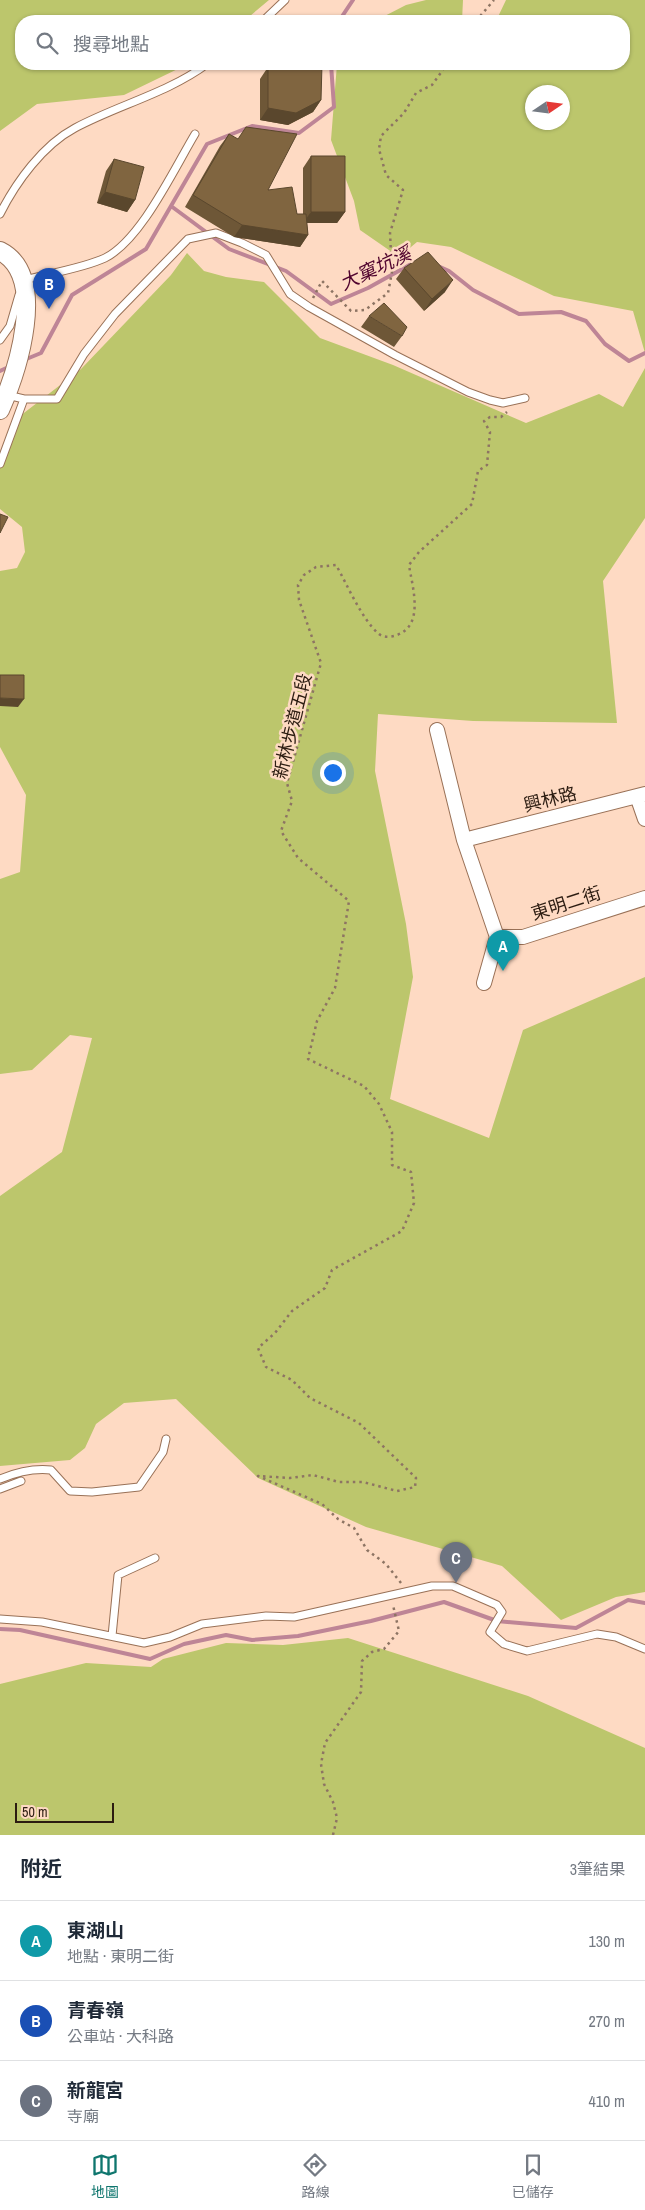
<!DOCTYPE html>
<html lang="zh-TW">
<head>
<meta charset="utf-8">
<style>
  body { margin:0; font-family:"Archivo Narrow","Noto Sans TC",sans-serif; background:#f2f2f3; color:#1f2937 }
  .compass { position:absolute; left:525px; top:85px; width:45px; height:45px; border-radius:50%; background:#fff; box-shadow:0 1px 4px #0004; rotate:77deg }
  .scale { position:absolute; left:15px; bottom:12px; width:99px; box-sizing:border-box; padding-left:5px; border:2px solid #2c1c11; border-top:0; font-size:14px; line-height:18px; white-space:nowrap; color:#2c1c11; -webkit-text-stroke:4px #fedac3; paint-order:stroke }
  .you { position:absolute; left:332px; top:772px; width:18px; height:18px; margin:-12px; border:4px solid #fff; border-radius:50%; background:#1a73e8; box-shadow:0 0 0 8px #1a73e833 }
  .badge { display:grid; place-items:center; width:32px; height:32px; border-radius:50%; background:#0f766e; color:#fff; font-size:16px; font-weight:700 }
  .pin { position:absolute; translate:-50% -41px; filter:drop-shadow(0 1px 2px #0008) }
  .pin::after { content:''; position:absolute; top:26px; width:18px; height:15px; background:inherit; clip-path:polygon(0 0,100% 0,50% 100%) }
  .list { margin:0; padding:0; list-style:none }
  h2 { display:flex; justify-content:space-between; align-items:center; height:65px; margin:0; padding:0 20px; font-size:21px }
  h2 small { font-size:16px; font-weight:400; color:#747a83 }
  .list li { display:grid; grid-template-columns:32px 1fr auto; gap:15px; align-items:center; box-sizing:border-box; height:80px; padding:0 20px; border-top:1px solid #e0e1e3 }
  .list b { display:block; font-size:19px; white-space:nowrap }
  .list p { margin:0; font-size:16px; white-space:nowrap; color:#747a83 }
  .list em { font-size:16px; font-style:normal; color:#747a83 }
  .icon { flex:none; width:28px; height:28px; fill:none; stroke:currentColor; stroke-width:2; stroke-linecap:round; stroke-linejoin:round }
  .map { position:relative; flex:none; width:645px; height:1835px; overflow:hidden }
  .search { position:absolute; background:#fff; box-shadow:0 1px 4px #0004; left:15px; right:15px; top:15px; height:55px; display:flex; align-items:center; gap:12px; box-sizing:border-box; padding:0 18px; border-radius:20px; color:#747a83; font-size:19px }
  .sheet { height:305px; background:#fff }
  nav { display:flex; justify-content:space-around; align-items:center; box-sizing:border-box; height:70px; border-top:1px solid #e0e1e3; background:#fff; font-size:14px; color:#747a83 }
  nav a { display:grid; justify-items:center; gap:2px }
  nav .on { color:#0f766e }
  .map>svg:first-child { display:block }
  .green { fill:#bcc66c; fill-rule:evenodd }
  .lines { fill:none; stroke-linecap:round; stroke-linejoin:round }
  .stream { stroke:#be8596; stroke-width:4 }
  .service-casing { stroke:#997157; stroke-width:9 }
  .minor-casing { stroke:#997157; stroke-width:16 }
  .tertiary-casing { stroke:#997157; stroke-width:20 }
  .path { stroke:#8d7463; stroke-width:2.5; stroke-dasharray:2.5 4; stroke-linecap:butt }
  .service { stroke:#fff; stroke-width:7 }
  .minor { stroke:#fff; stroke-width:14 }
  .tertiary { stroke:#fff; stroke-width:18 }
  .wall { fill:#6e5737 }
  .shaded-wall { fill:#5a472d }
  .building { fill:#806540; stroke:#5a472d }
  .labels { text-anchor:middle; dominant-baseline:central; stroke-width:5; stroke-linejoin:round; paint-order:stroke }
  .street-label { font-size:18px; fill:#2c1c11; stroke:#fedac3 }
  .water-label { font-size:19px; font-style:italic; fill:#50032e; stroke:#fedac3 }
</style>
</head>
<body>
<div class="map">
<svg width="645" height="1835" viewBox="0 0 645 1835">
  <rect width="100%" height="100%" fill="#fedac3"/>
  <!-- green -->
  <path class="green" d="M0 0H269L244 21H21V64H188L124 95 37 104 0 131Z
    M426 0H463L462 21H375L406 5Z
    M506 0H645V353L633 311 554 296 451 247 417 242 399 257 360 230 354 201 331 140 337 64H624V21H496ZM532 92H562V122H532Z
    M187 253 204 271 226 277 264 282 320 338 393 365 526 423 599 394 623 407 645 368V518L603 581 617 723 473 721 378 714 375 771 406 924 413 977 390 1099 489 1138 523 1030 645 977V1592L616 1597 561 1620 502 1566 366 1527 258 1478 176 1399 124 1403 96 1424 85 1448 70 1460 0 1466V1196L62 1152 92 1038 70 1035 32 1070 0 1074V879L20 872 26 795 0 747V571L17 568 25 552 22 527 0 509V462L20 416 81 369 171 275Z
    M348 1638 528 1696 645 1748V1835H0V1684L86 1663 151 1667 163 1659 226 1643 283 1645Z"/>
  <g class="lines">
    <!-- stream -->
    <path class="stream" d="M339 21 353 0
      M171 206 229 249 286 271 331 304 368 288 413 263
      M438 266 449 271 473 290 519 314 561 312 586 321 605 344 629 361 645 353
      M24 360 41 353 72 295 146 249 207 144 252 126 299 133 334 107 331 64
      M0 371 11 366
      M0 1629 20 1630 150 1659 184 1644 226 1635 252 1640 298 1636 371 1621 444 1602 497 1621 576 1628 628 1600 645 1603"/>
    <defs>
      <path id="service" d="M263 21 285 0
        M0 214C16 182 43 145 75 128 118 105 168 93 207 64
        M24 280C47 274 84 268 105 258 141 240 174 169 195 134
        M0 340 10 326 19 295
        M7 395 24 399H57L84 354 115 314 188 239 216 233 242 243 266 255 290 294 309 307 395 355 468 392 490 400 503 403 525 398
        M0 464 24 399
        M0 1479C17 1472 33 1468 51 1470L70 1491 92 1492 139 1487 163 1452 166 1439
        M0 1489 21 1481
        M0 1619 42 1622 144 1643 170 1637 202 1624 266 1616 294 1617 432 1586H453L497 1605 502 1612 490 1632 504 1644 527 1651 597 1634 616 1637 645 1649
        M112 1636 118 1575 155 1558"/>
      <path id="minor" d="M437 730 464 840 497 937 484 983
        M637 796 645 819
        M464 840 645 794
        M497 937H523L645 898"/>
      <path id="tertiary" d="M0 251C49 276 17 372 0 410"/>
    </defs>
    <!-- service casing -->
    <use href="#service" class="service-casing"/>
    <!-- minor casing -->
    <use href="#minor" class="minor-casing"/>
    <!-- tertiary casing -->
    <use href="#tertiary" class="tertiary-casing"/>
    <!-- path -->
    <path class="path" d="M476 21 494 0
      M313 298 322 281 351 311 365 310 388 293 392 272 390 233 403 190 386 175 379 149 381 136 404 113 416 93 432 85 447 64
      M401 1583 386 1564 367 1550 354 1528 338 1519 322 1504 258 1476 290 1478 313 1475 339 1482H363L397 1491 415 1487 416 1478 359 1423 310 1398 292 1380 266 1367 258 1348 275 1333 292 1311 325 1288 332 1270 402 1231 414 1203 411 1172 392 1165V1132L379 1104 364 1086 308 1059 317 1021 335 988 349 901 298 858 281 831 292 801 287 783 321 663 299 600 298 585 304 575 316 567 336 565C347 584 362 620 379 634 384 638 392 637 397 635 425 625 412 586 409 565L419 552 472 504 478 471 487 465 490 432 484 421 490 417H501L507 412
      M333 1835 337 1818 333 1802 324 1784 321 1764 325 1743 361 1692 362 1661 372 1652 384 1649 399 1631 393 1605"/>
    <!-- service -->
    <use href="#service" class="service"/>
    <!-- minor -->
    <use href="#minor" class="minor"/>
    <!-- tertiary -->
    <use href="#tertiary" class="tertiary"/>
  </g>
  <!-- wall -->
  <path class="wall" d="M268 67 321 100 313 112 288 125 260 120V79Z
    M229 134 268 190 297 214H303V168L311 156 345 212 337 223H307L308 235 300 247 234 237 185 207 220 146Z
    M114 159 135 200 127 212 97 203 106 171Z
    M404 268 445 292 424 311 396 279Z
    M369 316 402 336 394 347 361 327Z"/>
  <!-- shaded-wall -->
  <path class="shaded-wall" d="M321 100 313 112 288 125 260 120 268 108Z
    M105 192 135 200 127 212 97 203Z
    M311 212H345L337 223H303Z
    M242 225 308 235 300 247 234 237Z
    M453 280 445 292 424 311 432 299Z
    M0 698 24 699 18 707 0 706Z"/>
  <!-- building -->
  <path class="building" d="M322 64 321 100 296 113 268 108V67Z
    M246 127 297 134 268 190 292 187 297 214H306L308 235 242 225 193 195 229 134 238 139Z
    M311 156H345V212H311Z
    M114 159 144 167 135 200 105 192Z
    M428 252 453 280 432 299 404 268Z
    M384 303 407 327 402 336 369 316Z
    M0 514 8 517 0 533Z
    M0 675H24V699L0 698Z"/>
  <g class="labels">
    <!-- street labels -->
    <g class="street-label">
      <text transform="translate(292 726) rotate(-76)">新林步道五段</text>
      <text transform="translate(550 799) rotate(-14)">興林路</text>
      <text transform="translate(566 903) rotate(-18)">東明二街</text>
    </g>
    <!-- water labels -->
    <g class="water-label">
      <text transform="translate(375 268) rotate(-25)">大窠坑溪</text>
    </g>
  </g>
</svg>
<svg class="compass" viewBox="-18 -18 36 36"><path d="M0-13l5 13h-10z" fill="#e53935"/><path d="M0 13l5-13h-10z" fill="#747a83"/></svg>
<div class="scale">50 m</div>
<div class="you"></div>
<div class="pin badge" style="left:503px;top:971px;background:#0f9aa8">A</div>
<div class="pin badge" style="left:49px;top:309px;background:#1a4fb4">B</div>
<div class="pin badge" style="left:456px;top:1583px;background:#6b7280">C</div>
<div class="search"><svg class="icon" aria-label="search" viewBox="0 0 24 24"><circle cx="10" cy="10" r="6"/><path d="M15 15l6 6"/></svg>搜尋地點</div>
</div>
<section class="sheet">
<h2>附近<small>3筆結果</small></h2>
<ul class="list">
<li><span class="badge" style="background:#0f9aa8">A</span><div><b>東湖山</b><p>地點 · 東明二街</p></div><em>130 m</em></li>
<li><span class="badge" style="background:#1a4fb4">B</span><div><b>青春嶺</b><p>公車站 · 大科路</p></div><em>270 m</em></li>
<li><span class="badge" style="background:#6b7280">C</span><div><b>新龍宮</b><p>寺廟</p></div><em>410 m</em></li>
</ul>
</section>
<nav>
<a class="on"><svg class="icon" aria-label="map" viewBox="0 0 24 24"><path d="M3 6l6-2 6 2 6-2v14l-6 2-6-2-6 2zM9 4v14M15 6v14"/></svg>地圖</a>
<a><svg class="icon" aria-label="directions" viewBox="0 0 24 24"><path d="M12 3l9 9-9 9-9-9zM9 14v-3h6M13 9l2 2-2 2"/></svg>路線</a>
<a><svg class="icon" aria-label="saved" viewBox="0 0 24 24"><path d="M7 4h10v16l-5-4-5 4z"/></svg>已儲存</a>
</nav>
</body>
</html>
